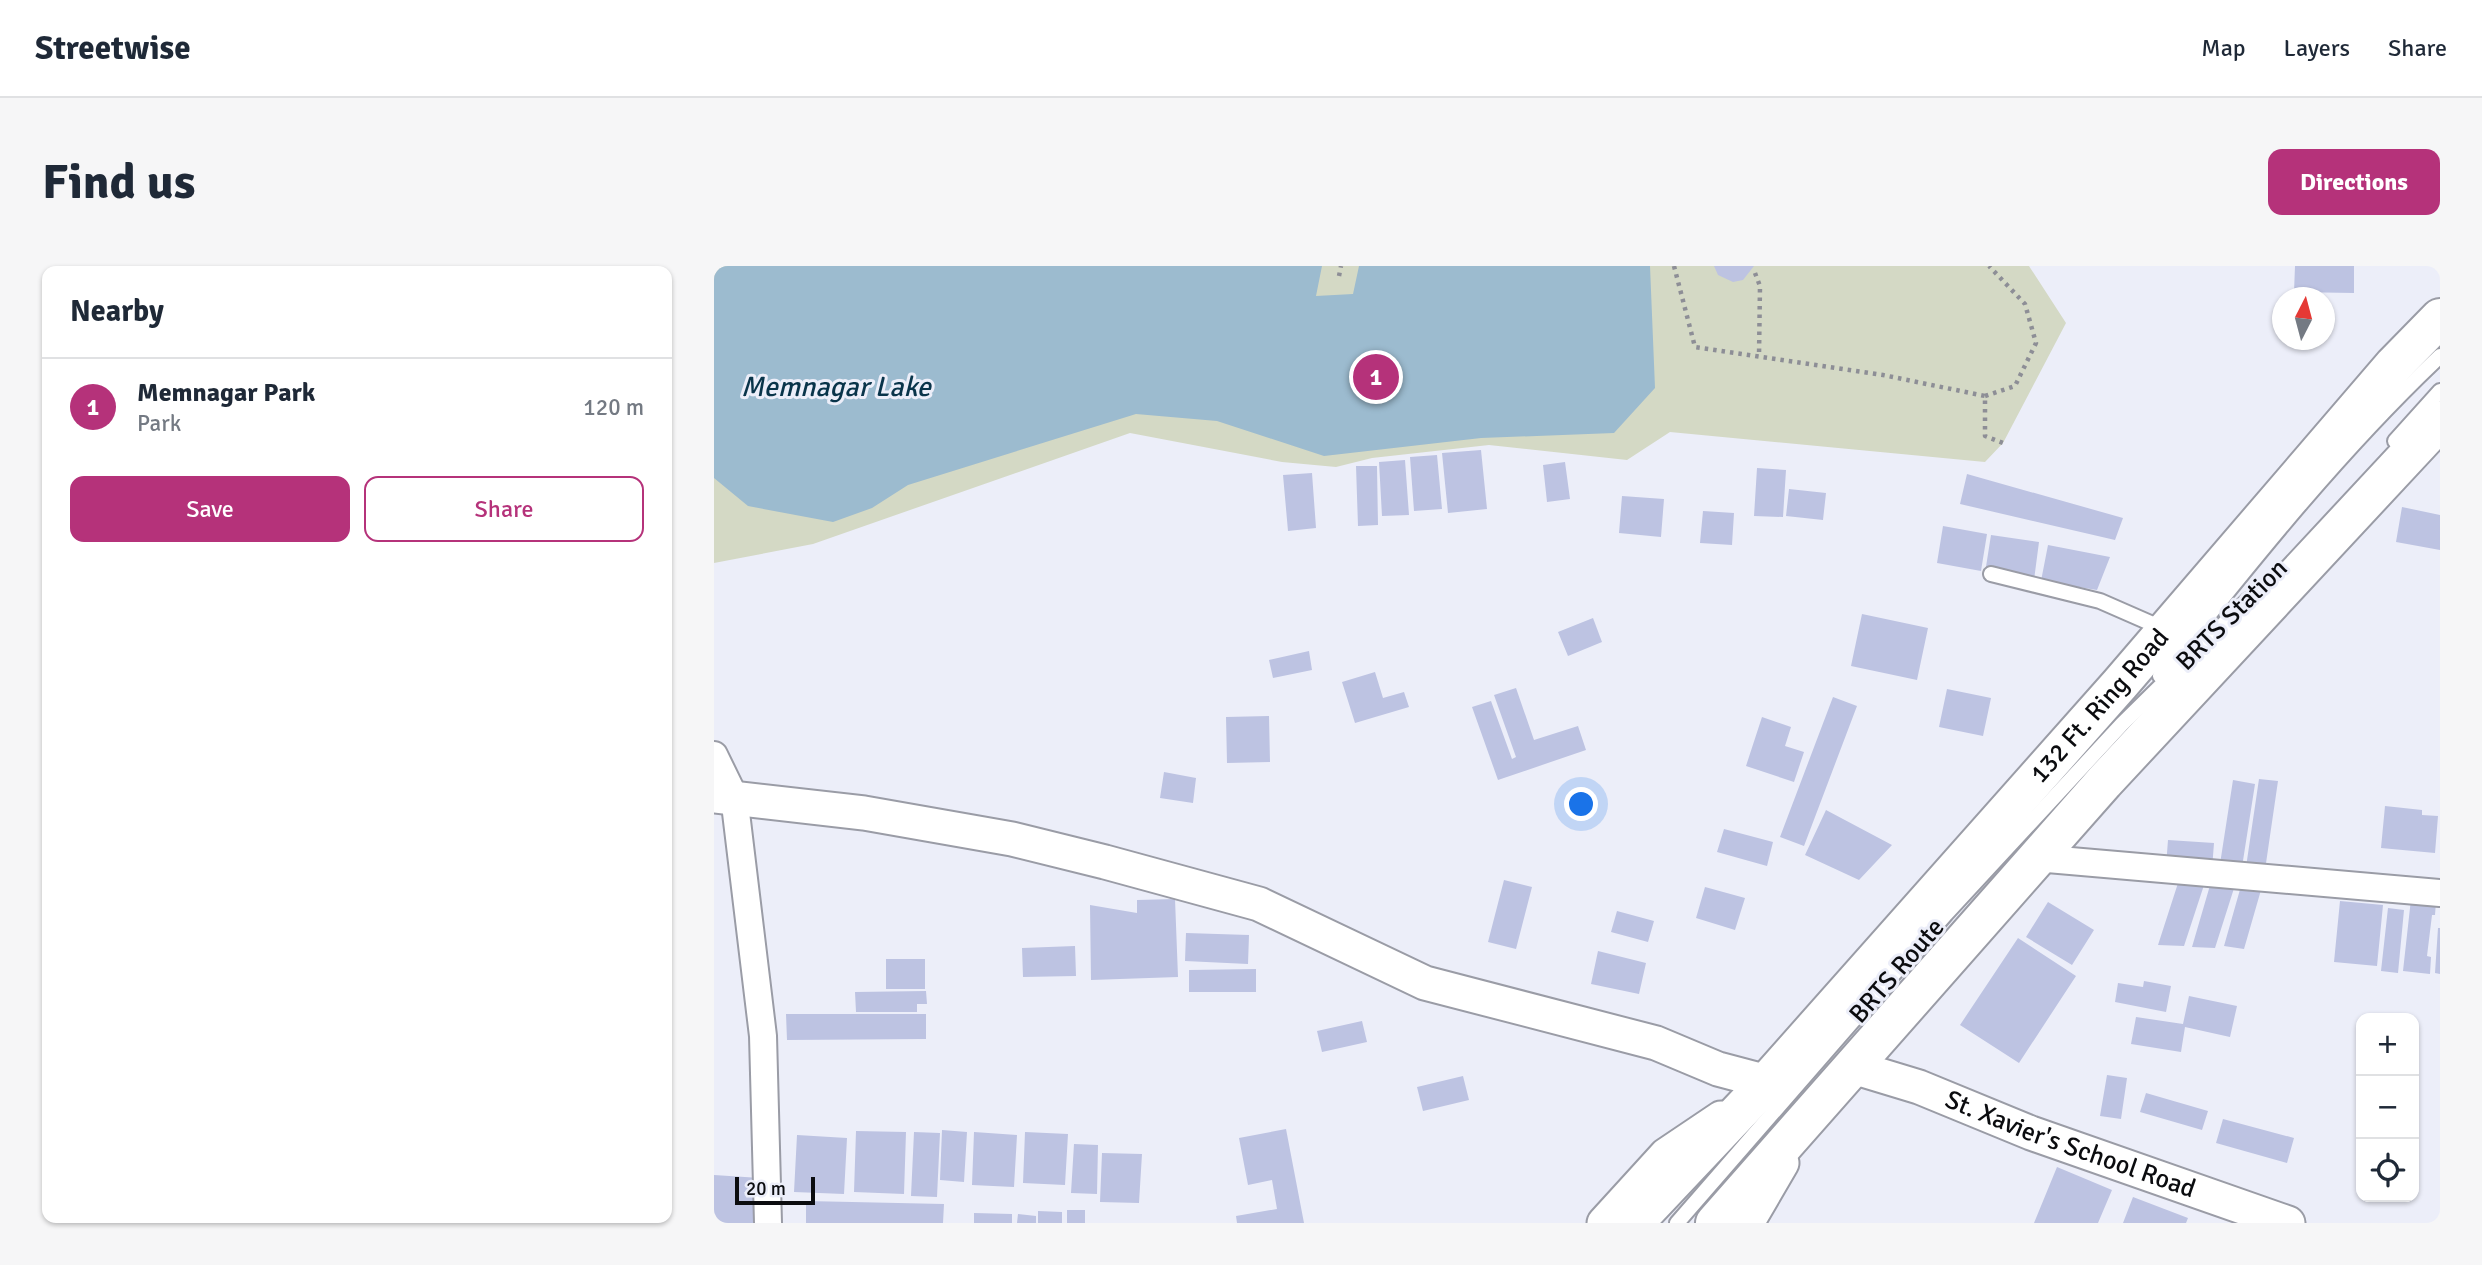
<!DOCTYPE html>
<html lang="en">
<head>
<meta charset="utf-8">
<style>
  body { margin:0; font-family:Signika,sans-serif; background:#f6f6f7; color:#1f2937 }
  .controls { position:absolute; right:21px; bottom:21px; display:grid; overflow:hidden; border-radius:14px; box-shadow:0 2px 5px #0004 }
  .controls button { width:63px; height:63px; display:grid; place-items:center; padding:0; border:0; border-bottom:2px solid #e0e1e3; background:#fff; color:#1f2937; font:35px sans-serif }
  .compass { position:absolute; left:1558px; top:21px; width:63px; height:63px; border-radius:50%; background:#fff; box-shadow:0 2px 5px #0004; rotate:6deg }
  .scale { position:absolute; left:21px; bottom:18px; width:80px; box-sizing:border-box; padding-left:7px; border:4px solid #0b0c0f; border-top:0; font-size:19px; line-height:24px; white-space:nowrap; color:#0b0c0f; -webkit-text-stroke:5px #eceef9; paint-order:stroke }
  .you { position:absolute; left:868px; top:539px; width:24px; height:24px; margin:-18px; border:5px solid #fff; border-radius:50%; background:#1a73e8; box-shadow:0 0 0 10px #1a73e833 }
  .badge { display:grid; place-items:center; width:46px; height:46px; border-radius:50%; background:#b5327a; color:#fff; font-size:23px; font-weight:700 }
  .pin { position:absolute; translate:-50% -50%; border:4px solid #fff; box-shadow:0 2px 7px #0006 }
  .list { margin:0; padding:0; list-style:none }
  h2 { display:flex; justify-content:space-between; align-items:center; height:91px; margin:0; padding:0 28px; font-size:30px }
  h2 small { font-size:23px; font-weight:400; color:#747a83 }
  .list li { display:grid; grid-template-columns:46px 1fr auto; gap:21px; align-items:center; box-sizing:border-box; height:98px; padding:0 28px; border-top:2px solid #e0e1e3 }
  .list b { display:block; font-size:26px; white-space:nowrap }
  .list p { margin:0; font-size:23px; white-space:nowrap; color:#747a83 }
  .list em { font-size:23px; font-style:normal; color:#747a83 }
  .actions { display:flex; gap:14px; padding:21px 28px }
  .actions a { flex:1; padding:16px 0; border:2px solid #b5327a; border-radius:14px; text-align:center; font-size:24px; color:#b5327a }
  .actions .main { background:#b5327a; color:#fff }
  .icon { flex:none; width:38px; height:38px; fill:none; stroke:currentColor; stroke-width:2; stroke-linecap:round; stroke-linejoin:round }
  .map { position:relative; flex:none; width:1726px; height:957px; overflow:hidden; border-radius:14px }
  header { display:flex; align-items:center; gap:42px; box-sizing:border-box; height:98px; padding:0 35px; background:#fff; border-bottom:2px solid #e0e1e3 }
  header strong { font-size:33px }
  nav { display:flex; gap:38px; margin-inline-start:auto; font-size:24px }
  .intro { display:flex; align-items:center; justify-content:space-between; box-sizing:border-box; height:168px; padding:0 42px }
  h1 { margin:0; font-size:49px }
  .button { padding:18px 32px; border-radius:14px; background:#b5327a; color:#fff; font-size:24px; font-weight:700 }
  main { display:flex; gap:42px; padding:0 42px }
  aside { flex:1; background:#fff; border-radius:14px; box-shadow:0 2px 5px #0004 }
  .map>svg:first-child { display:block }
  .green { fill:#d4d9c5 }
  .water { fill:#9cbbcf }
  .building { fill:#bdc3e2 }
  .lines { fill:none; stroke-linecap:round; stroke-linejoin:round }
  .service-casing { stroke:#9a9ca6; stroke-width:18 }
  .minor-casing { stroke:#9a9ca6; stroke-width:30 }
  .tertiary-casing { stroke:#9a9ca6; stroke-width:37 }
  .primary-casing { stroke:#9a9ca6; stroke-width:42 }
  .path { stroke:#8d8e96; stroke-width:4.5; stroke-dasharray:3.5 5; stroke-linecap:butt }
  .service { stroke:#fff; stroke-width:14 }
  .minor { stroke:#fff; stroke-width:26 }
  .tertiary { stroke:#fff; stroke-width:33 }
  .primary { stroke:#fff; stroke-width:38 }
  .labels { text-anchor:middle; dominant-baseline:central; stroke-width:6; stroke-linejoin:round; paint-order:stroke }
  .street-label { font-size:26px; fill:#0b0c0f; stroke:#eceef9 }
  .water-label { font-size:28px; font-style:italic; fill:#09344a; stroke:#eceef9 }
</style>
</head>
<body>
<header>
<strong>Streetwise</strong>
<nav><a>Map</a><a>Layers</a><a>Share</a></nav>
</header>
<div class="intro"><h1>Find us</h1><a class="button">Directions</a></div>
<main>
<aside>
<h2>Nearby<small></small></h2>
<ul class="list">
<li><span class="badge">1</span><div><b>Memnagar Park</b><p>Park</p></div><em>120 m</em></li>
</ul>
<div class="actions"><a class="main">Save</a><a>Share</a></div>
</aside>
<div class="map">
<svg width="1726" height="957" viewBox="0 0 1726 957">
  <rect width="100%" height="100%" fill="#eceef9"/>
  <!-- green -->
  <path class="green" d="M0 0H1315L1352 57 1289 177 1271 196 956 166 913 194 775 179 658 192 622 201 568 196 416 167 99 278 0 297Z"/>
  <!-- water -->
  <path class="water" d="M0 0H608L602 30 639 28 645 0H936L941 122 900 167 767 172 610 190 503 155 422 148 194 219 158 242 119 256 34 240 0 212Z"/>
  <!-- building -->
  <path class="building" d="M1000 0H1040L1029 14 1019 16 1004 9Z
    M1581 0H1640V27L1580 26Z
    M767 184 773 243 734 247 728 187Z
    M723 189 728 243 700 245 696 191Z
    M691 194 695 249 668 250 665 196Z
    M851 196 856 233 833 236 829 199Z
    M642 200H663L664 259 644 260Z
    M1043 202 1072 204 1069 251 1040 250Z
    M598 207 602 262 574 265 569 209Z
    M1253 208 1409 252 1401 274 1246 238Z
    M1075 223 1112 227 1109 254 1072 250Z
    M908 230 950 233 947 271 905 267Z
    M1688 241 1726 249V284L1682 276Z
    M989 245 1020 247 1018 279 986 277Z
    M1229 260 1273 268 1267 305 1223 297Z
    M1277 269 1325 276 1320 314 1271 307Z
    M1334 279 1396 291 1383 324 1327 315Z
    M1148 348 1214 362 1203 414 1137 400Z
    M879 352 888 376 854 390 844 366Z
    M595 385 598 404 559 412 555 394Z
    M661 406 669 432 690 426 695 441 641 457 628 416Z
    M802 422 820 474 864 460 872 484 784 514 758 441 777 435 798 493 802 491 780 429Z
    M1233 423 1277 432 1269 470 1225 461Z
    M1119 431 1143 440 1090 580 1066 571Z
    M555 450 556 496 513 497 512 451Z
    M1048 451 1077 461 1071 480 1090 486 1080 516 1032 500Z
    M450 506 482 512 479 537 446 532Z
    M1545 513 1564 515 1551 604 1532 601Z
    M1519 514 1541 518 1528 601 1506 598Z
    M1671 540 1708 544V549L1724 550 1721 587 1667 582Z
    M1112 544 1178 579 1145 614 1091 589Z
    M1010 563 1059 576 1053 600 1003 586Z
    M1454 574 1500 577 1498 603 1452 600Z
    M790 614 818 621 802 683 774 676Z
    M1465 614 1491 616 1470 680 1444 679Z
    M1497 616H1522L1501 682 1478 681Z
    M1549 617 1530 683 1510 680 1527 620Z
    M991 621 1031 632 1021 664 982 652Z
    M461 633 464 711 377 714 376 639 423 647V634Z
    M1697 633 1722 636 1721 649H1718L1713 690 1717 691 1716 708 1689 705Z
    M1626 635 1669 639 1663 700 1620 696Z
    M1334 636 1380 664 1358 699 1312 671Z
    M1674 642 1690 644 1684 707 1667 705Z
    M903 645 940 655 934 676 897 666Z
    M1724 662H1726V708L1721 707Z
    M472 667 535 669 534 698 471 695Z
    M1304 672 1362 710 1305 797 1246 759Z
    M361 680 362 710 309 711 308 682Z
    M884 685 932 697 925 728 877 718Z
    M172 693H211V723H172Z
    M542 703V726H475V704Z
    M1430 715 1457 720 1452 746 1401 736 1404 717 1429 721Z
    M212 725 213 738H203V746H142L141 726Z
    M1475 730 1523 740 1516 771 1471 761 1467 786 1417 778 1422 751 1469 758Z
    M72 748H212V773L73 774Z
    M648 755 653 776 608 786 603 765Z
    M1393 809 1413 812 1407 853 1386 850Z
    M749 810 755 834 709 845 703 821Z
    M1432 827 1494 845 1488 864 1426 846Z
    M1509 853 1580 872 1573 897 1502 877Z
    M572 863 590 957H523L522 950 563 943 558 914 534 919 525 872Z
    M228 864 253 866 250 916 226 914Z
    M142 865 192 866 190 928 140 926Z
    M200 866 226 867 223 931 197 930Z
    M260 866 303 869 300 921 258 919Z
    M311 866 354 868 351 919 309 917Z
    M83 869 133 872 130 928 80 926Z
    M360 878 384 879 383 928 357 927Z
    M388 887 428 888 425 937 386 936Z
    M1343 901 1398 924 1384 957H1320Z
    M0 909 61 913 64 957H0Z
    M1419 931 1474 952 1472 957H1409Z
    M92 935 230 938 229 957H92Z
    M353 944H371V957H353Z
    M324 945 348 946V957H324Z
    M260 947 298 948V957H260Z
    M304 948 322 950V957H303Z"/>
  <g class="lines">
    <defs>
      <path id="service" d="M1681 175 1726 125
        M1277 308 1386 335 1450 363
        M1446 410C1534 300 1623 187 1726 90
        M963 957 1232 648 1408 458 1534 334"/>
      <path id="minor" d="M0 489 20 530 49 770 54 957
        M1322 592 1726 627"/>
      <g id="tertiary">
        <path d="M0 530 150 547 298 573 391 596 545 638 711 717 942 777 1004 803 1053 816"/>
        <path id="s1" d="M1139 801 1205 821 1317 867 1574 957"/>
        <path d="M890 957 952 889 1007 852"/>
        <path d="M1033 957 1068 897"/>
      </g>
      <g id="primary">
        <path id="s2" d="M920 957 1043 827 1406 418 1680 99 1726 52"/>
        <path d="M1001 957 1390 516 1726 155"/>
      </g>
    </defs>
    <!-- service casing -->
    <use href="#service" class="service-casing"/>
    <!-- minor casing -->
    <use href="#minor" class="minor-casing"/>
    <!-- tertiary casing -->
    <use href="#tertiary" class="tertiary-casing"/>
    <!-- primary casing -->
    <use href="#primary" class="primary-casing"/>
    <!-- path -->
    <path class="path" d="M960 0 981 81 1169 109 1271 130V170L1289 177
      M1041 7 1046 20 1045 90
      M625 10 627 0
      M1271 130 1301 120 1322 77 1311 38 1275 0"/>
    <!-- service -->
    <use href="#service" class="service"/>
    <!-- minor -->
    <use href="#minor" class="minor"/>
    <!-- tertiary -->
    <use href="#tertiary" class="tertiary"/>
    <!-- primary -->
    <use href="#primary" class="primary"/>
  </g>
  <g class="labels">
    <!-- street labels -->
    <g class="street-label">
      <text transform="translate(1518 349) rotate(-45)">BRTS Station</text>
      <text stroke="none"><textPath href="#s2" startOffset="696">132 Ft. Ring Road</textPath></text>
      <text transform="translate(1183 705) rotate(-49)">BRTS Route</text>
      <text stroke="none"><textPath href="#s1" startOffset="231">St. Xavier's School Road</textPath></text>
    </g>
    <!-- water labels -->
    <g class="water-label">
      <text x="122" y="121">Memnagar Lake</text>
    </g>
  </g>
</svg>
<div class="controls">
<button>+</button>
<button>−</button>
<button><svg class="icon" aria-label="locate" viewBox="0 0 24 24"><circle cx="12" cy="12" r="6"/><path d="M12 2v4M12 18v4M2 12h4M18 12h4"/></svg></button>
</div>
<svg class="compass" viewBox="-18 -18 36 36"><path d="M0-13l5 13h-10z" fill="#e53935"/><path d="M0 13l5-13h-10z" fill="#747a83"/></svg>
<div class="scale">20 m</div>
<div class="you"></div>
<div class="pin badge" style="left:662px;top:111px">1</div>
</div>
</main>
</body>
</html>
